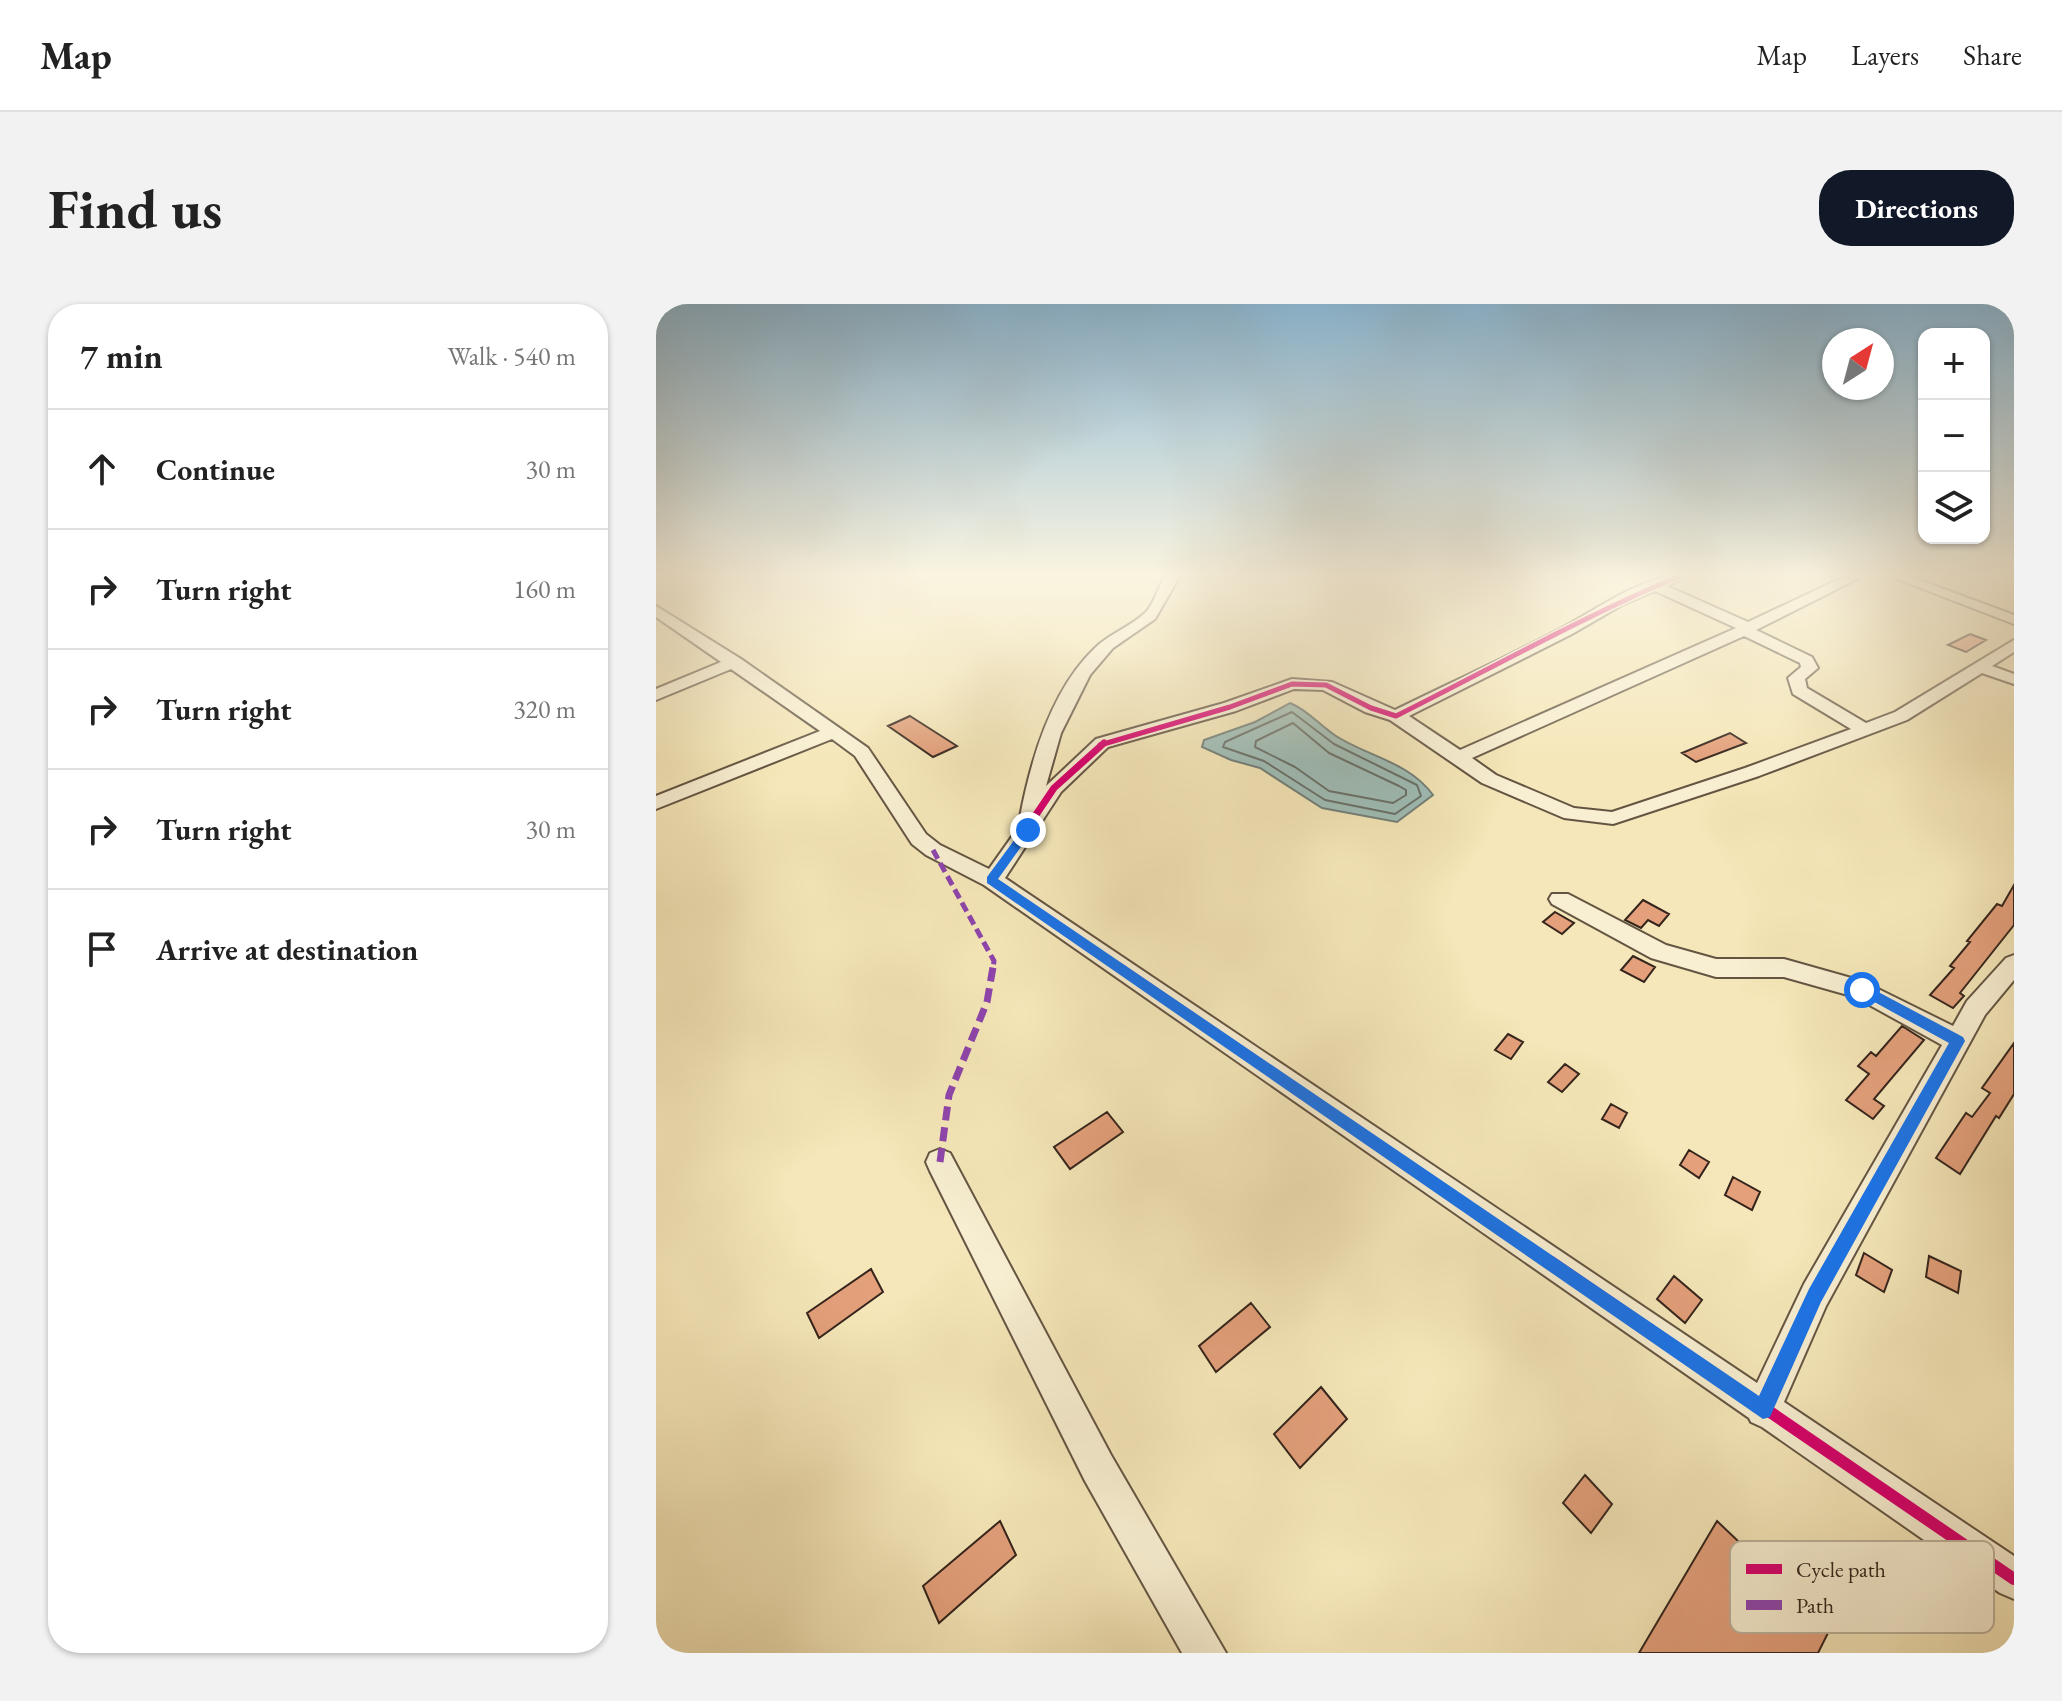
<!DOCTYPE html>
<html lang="en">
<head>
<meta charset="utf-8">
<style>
  body { margin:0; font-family:"EB Garamond",serif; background:#f2f2f2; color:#222 }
  .controls { position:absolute; right:24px; top:24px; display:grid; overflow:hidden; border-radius:16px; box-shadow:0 2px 6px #0004 }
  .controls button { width:72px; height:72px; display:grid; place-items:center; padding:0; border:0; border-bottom:2px solid #e0e0e0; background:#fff; color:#222; font:40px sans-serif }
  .compass { position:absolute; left:1166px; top:24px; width:72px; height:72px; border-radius:50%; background:#fff; box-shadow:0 2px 6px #0004; rotate:36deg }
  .stop { position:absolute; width:24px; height:24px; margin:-18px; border:6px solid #1a73e8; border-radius:50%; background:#fff }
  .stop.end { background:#1a73e8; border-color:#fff; box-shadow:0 2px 8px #0008 }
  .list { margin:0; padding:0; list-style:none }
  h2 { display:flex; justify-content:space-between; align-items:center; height:104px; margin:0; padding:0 32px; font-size:34px }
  h2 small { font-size:26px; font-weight:400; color:#767676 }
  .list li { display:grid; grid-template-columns:52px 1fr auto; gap:24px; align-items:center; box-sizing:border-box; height:120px; padding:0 32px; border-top:2px solid #e0e0e0 }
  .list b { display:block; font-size:30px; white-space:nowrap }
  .list em { font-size:26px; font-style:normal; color:#767676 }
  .icon { flex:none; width:44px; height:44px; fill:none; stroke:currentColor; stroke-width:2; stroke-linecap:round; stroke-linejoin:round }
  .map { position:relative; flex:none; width:1358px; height:1349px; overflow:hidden; border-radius:32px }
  header { display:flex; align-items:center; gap:48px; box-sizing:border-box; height:112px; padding:0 40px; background:#fff; border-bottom:2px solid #e0e0e0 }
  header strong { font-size:38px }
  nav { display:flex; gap:44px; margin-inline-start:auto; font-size:28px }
  .intro { display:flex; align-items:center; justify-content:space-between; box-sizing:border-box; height:192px; padding:0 48px }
  h1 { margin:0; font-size:56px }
  .button { padding:20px 36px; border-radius:32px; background:#111827; color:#fff; font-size:28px; font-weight:700 }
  main { display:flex; gap:48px; padding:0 48px }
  aside { flex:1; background:#fff; border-radius:32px; box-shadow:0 2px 6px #0004 }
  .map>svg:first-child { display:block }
  .water { fill:#9fbeb8; stroke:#74807a; stroke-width:2 }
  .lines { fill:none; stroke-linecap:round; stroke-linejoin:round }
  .shore { stroke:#6a716a; stroke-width:2 }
  .building { fill:#e3a07b; stroke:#34241c; stroke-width:2 }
  .minor-casing { stroke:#645543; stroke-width:4 }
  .minor { fill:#f8efd2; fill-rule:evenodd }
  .quiet-far1 { stroke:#8e44ad; stroke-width:5; stroke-dasharray:10 5; stroke-linecap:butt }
  .quiet { stroke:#8e44ad; stroke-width:7; stroke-dasharray:14 7; stroke-linecap:butt }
  .cycleway-far3-casing { stroke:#f8efd2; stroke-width:8 }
  .cycleway-far2-casing { stroke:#f8efd2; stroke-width:11 }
  .cycleway-far1-casing { stroke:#f8efd2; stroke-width:14 }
  .cycleway-casing { stroke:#f8efd2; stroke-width:17 }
  .cycleway-far3 { stroke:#d6006c; stroke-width:5 }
  .cycleway-far2 { stroke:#d6006c; stroke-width:7 }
  .cycleway-far1 { stroke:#d6006c; stroke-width:9 }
  .cycleway { stroke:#d6006c; stroke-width:12 }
  .route { fill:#1a73e8 }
  .key { fill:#f8efd2; stroke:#bdb29b; stroke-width:2 }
  .key-label { font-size:22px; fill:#34241c }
</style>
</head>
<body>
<header>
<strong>Map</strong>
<nav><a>Map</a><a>Layers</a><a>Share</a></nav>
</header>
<div class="intro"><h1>Find us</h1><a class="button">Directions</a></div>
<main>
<aside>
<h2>7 min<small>Walk · 540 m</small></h2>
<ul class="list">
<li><svg class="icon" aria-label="ahead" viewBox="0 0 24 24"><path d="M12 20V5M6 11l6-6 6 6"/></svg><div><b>Continue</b></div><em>30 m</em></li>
<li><svg class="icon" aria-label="right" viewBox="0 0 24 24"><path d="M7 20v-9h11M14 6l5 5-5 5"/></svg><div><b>Turn right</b></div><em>160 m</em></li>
<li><svg class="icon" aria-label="right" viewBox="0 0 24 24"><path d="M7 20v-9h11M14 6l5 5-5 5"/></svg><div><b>Turn right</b></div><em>320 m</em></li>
<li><svg class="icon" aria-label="right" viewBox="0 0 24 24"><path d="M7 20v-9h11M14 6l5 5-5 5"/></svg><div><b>Turn right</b></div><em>30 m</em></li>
<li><svg class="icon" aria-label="arrive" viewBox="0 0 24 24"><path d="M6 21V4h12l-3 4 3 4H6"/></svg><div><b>Arrive at destination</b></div></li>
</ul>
</aside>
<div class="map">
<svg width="1358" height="1349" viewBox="0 0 1358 1349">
  <rect width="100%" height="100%" fill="#f5e7b9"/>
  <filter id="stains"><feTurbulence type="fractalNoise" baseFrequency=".0025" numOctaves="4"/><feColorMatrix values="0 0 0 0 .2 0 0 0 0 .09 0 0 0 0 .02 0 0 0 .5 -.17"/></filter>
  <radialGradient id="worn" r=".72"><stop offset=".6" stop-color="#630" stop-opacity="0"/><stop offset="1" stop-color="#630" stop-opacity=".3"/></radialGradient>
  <!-- water -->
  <path class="water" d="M634 399C652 406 663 421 680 432 713 453 753 458 777 491L741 518 666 504 604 464 575 456 546 443 548 436 599 418Z"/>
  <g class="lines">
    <!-- shore -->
    <path class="shore" d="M636 408 678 440 761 481 765 492 739 510 669 496 608 457 567 443 569 438Z
      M637 419 673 449 743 482 750 486V491L737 499 673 487 639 463 599 443 600 437Z"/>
  </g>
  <!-- building -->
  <path class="building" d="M1314 330 1330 336 1310 348 1292 341Z
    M254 412 301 442 277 453 232 422Z
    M1074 429 1090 439 1040 458 1026 449Z
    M1358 581V621L1304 689 1308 692 1297 704 1274 691 1298 664 1294 662 1314 638 1311 637 1341 600 1346 602Z
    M987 596 1013 610 1003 622 992 616 985 624 969 616Z
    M899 608 918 619 906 630 887 618Z
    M977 652 999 663 988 678 965 666Z
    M1246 722 1268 736 1218 795 1228 802 1217 815 1190 796 1213 770 1202 762 1215 748 1220 752Z
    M852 730 867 738 855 755 839 746Z
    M1358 739V790L1343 814 1340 812 1304 870 1280 854 1310 809 1316 813 1334 789 1326 784Z
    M909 760 923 770 906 788 892 778Z
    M955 800 971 809 963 824 946 815Z
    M451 808 467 828 414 865 398 843Z
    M1033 846 1053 858 1043 874 1024 861Z
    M1077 873 1104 888 1096 906 1069 891Z
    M1208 949 1236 966 1228 988 1200 971Z
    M1273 952 1305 967 1302 989 1270 973Z
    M215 965 227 988 163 1034 151 1009Z
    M1018 972 1046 996 1029 1019 1001 995Z
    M595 999 614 1023 560 1068 543 1042Z
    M665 1083 691 1115 644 1164 618 1130Z
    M929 1171 956 1200 935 1229 907 1199Z
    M344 1217 360 1251 283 1319 267 1282Z
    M1061 1217 1174 1325 1162 1349H983Z"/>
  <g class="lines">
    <defs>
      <path id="minor" d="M511 270H525L499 315 457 344 434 371 405 429 390 482 440 435 568 399 636 375 676 378 739 406C794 379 851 353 906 324 945 303 989 269 1035 270L1011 282 1092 318 1194 270H1211L1100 326 1156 353 1162 364 1149 375 1151 384 1210 419 1239 408 1358 336V348L1336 362 1358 370V380L1326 369 1251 416 1103 472 957 520 908 514 826 479 734 416 709 408 667 386 638 385 580 407 452 443 405 488 349 574 1101 1079 1148 980 1286 741 1199 693 1128 673H1060L995 654 896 600 893 595 896 590H912L1010 641 1060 655H1128L1206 677 1297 722 1311 697 1350 654 1358 651V676L1329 711 1170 1002 1128 1098 1358 1252V1295L1344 1289 1106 1123 1095 1118 1093 1114 328 581 270 551 256 540 199 452 176 435 0 505V492L164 427 75 365 0 396V385L65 358 0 313V302L85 355 212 444 270 530 284 541 333 565 367 517 364 513C375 455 395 386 439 344 454 329 475 323 490 308 500 297 502 281 511 270ZM999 287 1080 324 804 446 753 412 916 330 966 301ZM1088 332 1144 359 1145 363 1132 374 1137 390 1195 425 1089 464 956 508 918 504 840 471 816 454Z
        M1228 270H1247L1358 311V320Z
        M284 845 294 849 455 1151 570 1349H526L429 1177 274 867 270 858 274 849Z"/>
    </defs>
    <!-- minor casing -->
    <use href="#minor" class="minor-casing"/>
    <!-- minor -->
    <use href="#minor" class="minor"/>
    <!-- quiet-far1 -->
    <path class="quiet-far1" d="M277 546 338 657 337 665"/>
    <!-- quiet -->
    <path class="quiet" d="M284 858 293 791 331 698 337 663"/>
    <defs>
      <path id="cycleway-far3" d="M444 441 574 403 636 380 670 381 715 404 740 412C836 364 930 311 1028 270"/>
      <path id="cycleway-far2" d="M448 439 398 484 336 576 465 665"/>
      <path id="cycleway-far1" d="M463 663 898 960"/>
      <path id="cycleway" d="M895 958 1358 1275"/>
    </defs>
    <!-- cycleway-far3 casing -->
    <use href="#cycleway-far3" class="cycleway-far3-casing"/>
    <!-- cycleway-far2 casing -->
    <use href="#cycleway-far2" class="cycleway-far2-casing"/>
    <!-- cycleway-far1 casing -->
    <use href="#cycleway-far1" class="cycleway-far1-casing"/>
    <!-- cycleway casing -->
    <use href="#cycleway" class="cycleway-casing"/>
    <!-- cycleway-far3 -->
    <use href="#cycleway-far3" class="cycleway-far3"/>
    <!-- cycleway-far2 -->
    <use href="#cycleway-far2" class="cycleway-far2"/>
    <!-- cycleway-far1 -->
    <use href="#cycleway-far1" class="cycleway-far1"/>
    <!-- cycleway -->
    <use href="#cycleway" class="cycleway"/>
  </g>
  <!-- sky -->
  <linearGradient id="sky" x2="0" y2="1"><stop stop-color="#8bb8d5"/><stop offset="0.59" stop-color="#faf4e0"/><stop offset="1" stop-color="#faf4e0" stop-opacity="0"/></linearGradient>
  <rect width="1358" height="459" fill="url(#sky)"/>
  <!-- route -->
  <path class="route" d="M368 523 377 526 342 575 1103 1092 1153 985 1293 739 1202 689V682H1211L1307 733 1309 737 1165 998 1114 1113 1107 1115 331 579V573Z"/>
  <!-- legend -->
  <rect x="1074" y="1237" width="264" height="92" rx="12" class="key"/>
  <rect x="1090" y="1260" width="36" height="10" fill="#d6006c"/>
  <rect x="1090" y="1296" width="36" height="10" fill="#8e44ad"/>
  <g class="key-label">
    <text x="1140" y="1273">Cycle path</text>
    <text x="1140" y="1309">Path</text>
  </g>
  <rect width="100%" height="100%" filter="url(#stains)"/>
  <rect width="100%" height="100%" fill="url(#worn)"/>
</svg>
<div class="controls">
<button>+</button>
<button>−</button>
<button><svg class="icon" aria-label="layers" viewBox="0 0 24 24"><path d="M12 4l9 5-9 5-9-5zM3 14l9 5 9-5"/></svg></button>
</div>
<svg class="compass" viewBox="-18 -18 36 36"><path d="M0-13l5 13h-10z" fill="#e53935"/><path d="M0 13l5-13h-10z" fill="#767676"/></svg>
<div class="stop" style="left:1206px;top:686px"></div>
<div class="stop end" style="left:372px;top:526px"></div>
</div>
</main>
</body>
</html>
